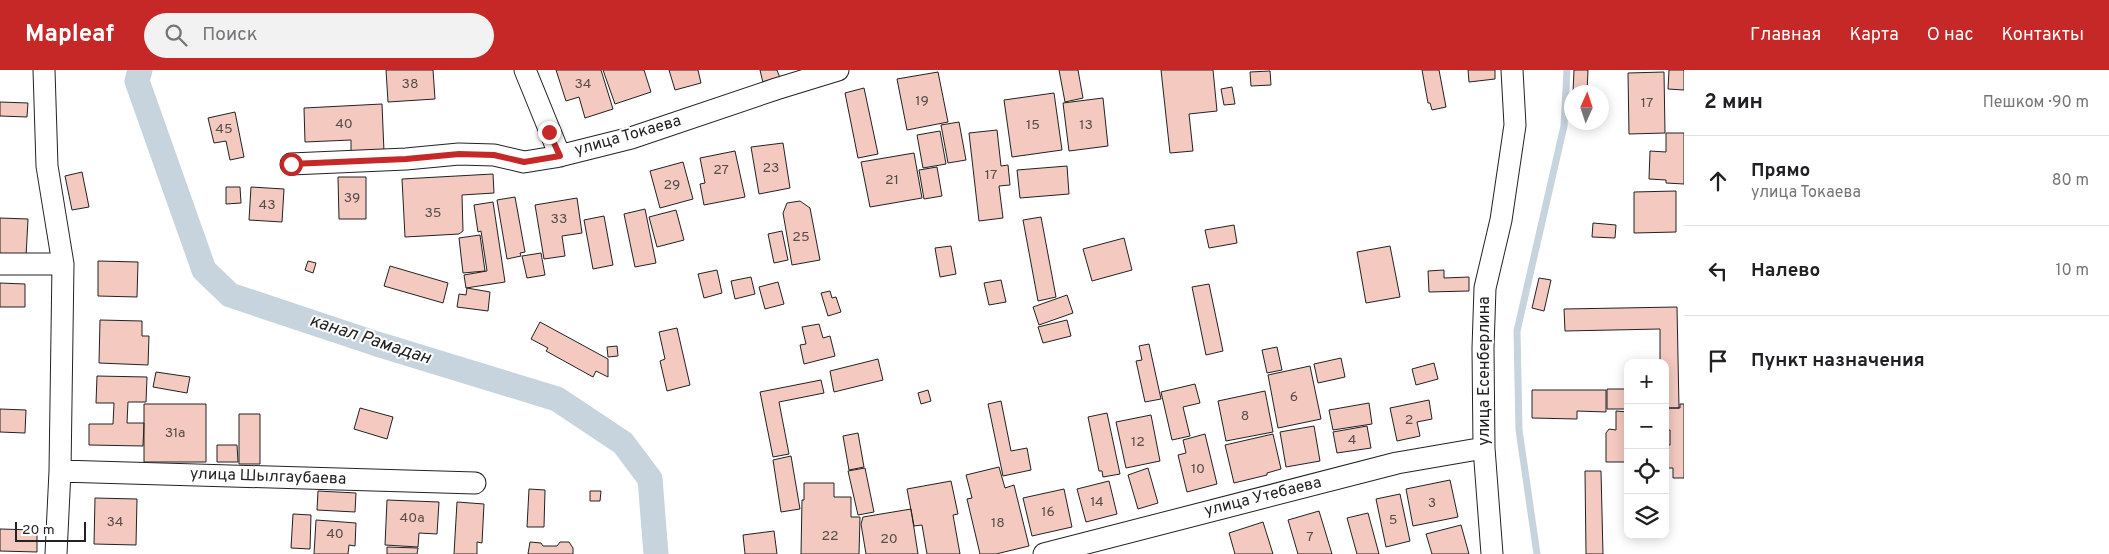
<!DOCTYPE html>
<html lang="ru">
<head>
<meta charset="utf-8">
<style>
  body { margin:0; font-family:Overpass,sans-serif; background:#f2f2f2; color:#202124 }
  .controls { position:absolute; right:15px; bottom:15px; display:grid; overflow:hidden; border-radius:10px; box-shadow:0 2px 12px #0003 }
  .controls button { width:45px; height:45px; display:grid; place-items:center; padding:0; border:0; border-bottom:1px solid #e0e0e0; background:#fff; color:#202124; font:25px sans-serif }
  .compass { position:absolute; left:1564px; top:15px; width:45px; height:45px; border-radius:50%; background:#fff; box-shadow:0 2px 12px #0003; rotate:3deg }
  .scale { position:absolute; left:15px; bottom:12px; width:71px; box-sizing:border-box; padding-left:5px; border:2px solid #222; border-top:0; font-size:14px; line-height:18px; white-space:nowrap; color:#222; -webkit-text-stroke:4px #fff; paint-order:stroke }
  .stop { position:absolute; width:15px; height:15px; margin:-11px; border:4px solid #c62828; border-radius:50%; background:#fff }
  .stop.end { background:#c62828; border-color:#fff; box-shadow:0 1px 5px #0008 }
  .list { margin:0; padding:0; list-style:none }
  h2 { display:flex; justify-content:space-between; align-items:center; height:65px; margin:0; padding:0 20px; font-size:21px }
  h2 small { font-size:16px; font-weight:400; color:#757577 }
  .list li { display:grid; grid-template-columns:32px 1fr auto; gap:15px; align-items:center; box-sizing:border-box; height:90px; padding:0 20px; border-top:1px solid #e0e0e0 }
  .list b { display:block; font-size:19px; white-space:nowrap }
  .list p { margin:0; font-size:16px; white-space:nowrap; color:#757577 }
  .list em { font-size:16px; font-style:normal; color:#757577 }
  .icon { flex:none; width:28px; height:28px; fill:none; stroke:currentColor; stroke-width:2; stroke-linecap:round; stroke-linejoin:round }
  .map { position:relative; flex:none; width:1684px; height:484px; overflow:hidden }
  header { display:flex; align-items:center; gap:30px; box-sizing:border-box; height:70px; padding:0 25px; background:#c62828; color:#fff }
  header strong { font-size:24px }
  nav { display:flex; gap:28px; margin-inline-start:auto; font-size:18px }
  .search { width:350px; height:45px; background:#f2f2f2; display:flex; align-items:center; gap:12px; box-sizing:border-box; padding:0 18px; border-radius:28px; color:#757577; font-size:19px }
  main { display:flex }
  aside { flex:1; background:#fff }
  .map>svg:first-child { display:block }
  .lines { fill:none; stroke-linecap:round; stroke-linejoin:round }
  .stream { stroke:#c7d3dd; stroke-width:7 }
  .canal { stroke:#c7d3dd; stroke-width:25 }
  .building { fill:#f3c9c0; stroke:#222 }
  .street-casing { stroke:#222; stroke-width:23 }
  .street { stroke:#fff; stroke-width:21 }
  .route { stroke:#c62828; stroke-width:6 }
  .labels { text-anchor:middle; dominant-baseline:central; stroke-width:4; stroke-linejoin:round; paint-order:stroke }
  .number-label { font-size:14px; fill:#564c4a }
  .street-label { font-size:16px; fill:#222; stroke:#fff }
  .water-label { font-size:18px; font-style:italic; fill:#222; stroke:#fff }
</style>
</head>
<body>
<header>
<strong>Mapleaf</strong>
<div class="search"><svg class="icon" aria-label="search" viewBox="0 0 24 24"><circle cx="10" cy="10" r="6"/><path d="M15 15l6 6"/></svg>Поиск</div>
<nav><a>Главная</a><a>Карта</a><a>О нас</a><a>Контакты</a></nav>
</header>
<main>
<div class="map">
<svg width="1684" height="484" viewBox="0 0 1684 484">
  <rect width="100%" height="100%" fill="#fff"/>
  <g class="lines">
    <!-- stream -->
    <path class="stream" d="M1537 484 1519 360 1517 261 1564 56 1567 0"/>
    <!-- canal -->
    <path class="canal" d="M140 0 137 11 204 200 230 225 377 274 557 329 623 373 650 409 656 484"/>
  </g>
  <!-- building -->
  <path class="building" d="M386 0H433L435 29 388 32Z
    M556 0H601L613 39 585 48 579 27 566 31Z
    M603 0H644L651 22 615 34Z
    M669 0H698L701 13 675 20Z
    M760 0H777L780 8 763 13Z
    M1059 0H1078L1083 28 1065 32Z
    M1161 0H1213L1217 41 1189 44 1193 81 1170 83Z
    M1422 0H1439L1446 37 1432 40 1430 33H1428Z
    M1468 0H1495V9L1469 12Z
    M1574 0H1588L1587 22H1573Z
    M1669 0H1684V20L1668 19Z
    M1270 1 1271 15 1251 16 1250 2Z
    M938 2 948 52 907 60 897 9Z
    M1664 2 1665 63 1629 64 1628 3Z
    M1232 17 1235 34 1224 35 1221 19Z
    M864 18 878 84 858 88 845 23Z
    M1054 23 1062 80 1012 87 1004 30Z
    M1103 28 1108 76 1069 81 1063 33Z
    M0 32 28 33 27 47 0 46Z
    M382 34 384 82 351 83V70L305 72 304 38Z
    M235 42 244 87 230 90 226 71 214 73 208 48Z
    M959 52 966 90 948 93 941 55Z
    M997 60 1001 96 1008 95 1010 115 999 116 1003 148 979 151 969 63Z
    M940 61 946 94 923 98 917 65Z
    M1666 63H1684V114L1666 113V110L1649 109 1650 81 1666 82Z
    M783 73 790 118 759 124 751 77Z
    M735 81 745 127 704 135 700 114 705 113 700 88Z
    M914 83 922 128 870 137 861 92Z
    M683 92 693 129 660 138 650 101Z
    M1067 96 1069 124 1020 128 1017 100Z
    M937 97 942 126 924 129 919 100Z
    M82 102 89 137 72 140 65 106Z
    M493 104 494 123 462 125 463 161 459 164 405 167 402 109Z
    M338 107H366V149H339Z
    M226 117H240L241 133 226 134Z
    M251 117 284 119 282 152 249 150Z
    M1676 121V162L1634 163V122Z
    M515 127 525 182 520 183 521 186 507 189 497 130Z
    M577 128 582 163 562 166 565 186 544 189 535 135Z
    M800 131 810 138 820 190 792 195 783 143 787 133Z
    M493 132 505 212 466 218 464 205 487 201 481 161 478 162 474 135Z
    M645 139 656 193 635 197 624 144Z
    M676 140 684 170 657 177 649 147Z
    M604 146 613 195 593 199 584 150Z
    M1041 147 1056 227 1038 231 1023 150Z
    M0 148 28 149 26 187 0 186Z
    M1593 153 1616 155 1615 168 1592 167Z
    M1234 155 1237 173 1209 178 1205 160Z
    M782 161 788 190 774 193 768 164Z
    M480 165 485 201 463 203 459 168Z
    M1124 168 1132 200 1092 211 1083 179Z
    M951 176 956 204 940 207 935 178Z
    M1390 176 1400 227 1366 233 1357 182Z
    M541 183 545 205 527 208 522 186Z
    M98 191 138 192 137 227 98 226Z
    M308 191 316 193 313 203 305 200Z
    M390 196 448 213 443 233 384 216Z
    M717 200 722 223 704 228 698 204Z
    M1444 200V208L1469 207V221L1429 222 1428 201Z
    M751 207 755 224 735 229 731 211Z
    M1539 208 1551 210 1544 241 1532 238Z
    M1001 210 1006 232 989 235 984 213Z
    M778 212 784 234 765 239 759 217Z
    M0 213 25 214V237H0Z
    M1209 214 1223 281 1206 285 1192 217Z
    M467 218 490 222 488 241 457 237 459 224 466 225Z
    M830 221 832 228 836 227 841 242 828 246 821 223Z
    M1067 225 1073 243 1039 255 1033 237Z
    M1677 237 1679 338H1665V293H1660V259L1565 261 1564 239Z
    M100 250 142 251V266H149L148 295 99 293Z
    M1067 250 1071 266 1043 273 1038 257Z
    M540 252 608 289V307L596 301 593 307 546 281 548 278 531 269Z
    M819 254 823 268 830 266 835 286 804 294 800 275 806 274 802 257Z
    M677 258 690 315 667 321 660 291 665 289 659 262Z
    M1149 274 1161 329 1145 332 1136 291 1142 290 1139 276Z
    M617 276 618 286 608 287 607 277Z
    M1277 277 1282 300 1267 303 1262 280Z
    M1341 288 1345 307 1318 313 1314 294Z
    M878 289 883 310 834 322 830 301Z
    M1434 293 1438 309 1416 315 1412 299Z
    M1310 296 1321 349 1278 358 1268 305Z
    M156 302 190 307 187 323 153 317Z
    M97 306 147 307 146 332H128L127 353H144L143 376 89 375V354H113L114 333H96Z
    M821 310 824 323 779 332 789 384 773 387 760 322Z
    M1195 314 1200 333 1183 337 1190 366 1172 370 1161 322Z
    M1607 319H1628V339H1607Z
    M928 320 931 331 921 334 918 323Z
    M1532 320H1606V342L1577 341V349L1532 348Z
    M1265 321 1273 362 1226 371 1218 331Z
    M1429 330 1432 349 1417 352 1420 366 1397 371 1390 338Z
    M1001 331 1011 381 1027 378 1031 400 1003 406 988 334Z
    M1369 333 1372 354 1333 360 1329 340Z
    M144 334H206V392H144Z
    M1680 334H1684V408H1673V398H1665V375H1670V360H1665V338H1680Z
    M360 338 393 347 387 369 354 359Z
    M0 339 26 340 25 363 0 362Z
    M1616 341 1628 342V392H1606V363L1609 359 1616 360Z
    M1107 343 1120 404 1103 407 1102 401H1099L1088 347Z
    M239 344H260V394H239Z
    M1151 345 1160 391 1126 398 1116 352Z
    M1314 356 1320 391 1286 397 1280 362Z
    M1367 356 1371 378 1337 383 1333 362Z
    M858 363 864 397 849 400 843 366Z
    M1205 364 1217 414 1187 422 1178 385 1186 383 1183 370Z
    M1273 364 1281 399 1267 403V405L1234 413 1225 375Z
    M217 375H237L238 392H217Z
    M791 386 800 439 781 442 773 390Z
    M999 397 1005 418 1014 415 1029 476 996 484H980L967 429 972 428 966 405Z
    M865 398 874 442 858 445 848 401Z
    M1148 398 1158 433 1138 439 1128 405Z
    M1585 401H1601L1603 484H1586Z
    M1450 410 1458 447 1413 456 1406 419Z
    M951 411 958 444 953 445 960 484H927L922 455 914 456 907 419Z
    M1109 411 1117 444 1086 452 1077 419Z
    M804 413H834V427H851V447H860L859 484H801L802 430H804Z
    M529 419 545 420 544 457H527Z
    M1064 419 1072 457 1032 466 1023 428Z
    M318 421 356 423 355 442 317 440Z
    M590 421H601L600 431H590Z
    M1400 424 1410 471 1386 477 1376 429Z
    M95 428 137 429 136 475 94 474Z
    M387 430 439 432 437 464 419 463 418 477 385 475Z
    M457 432 484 434 482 473 477 472V484H454Z
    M911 439 918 484H866L861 454 863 447Z
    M1319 441 1332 484H1298L1288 450Z
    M1368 443 1379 484H1357L1347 448Z
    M293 444 311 445 310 479 291 478Z
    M316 450 356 453 355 476 349 475 348 484H314Z
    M1263 452 1273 484H1235L1229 463Z
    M1461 455 1469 484H1432L1426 464Z
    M0 459 37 460V482L0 481Z
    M774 461 777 484H745L743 465Z
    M530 472 541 473 543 476H557L560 472H569L573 478V484H528Z
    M387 477 418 478 417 484H387Z"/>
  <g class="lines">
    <defs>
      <path id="street" d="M44 0 47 96 63 194 60 401 56 484
        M525 0 560 86
        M291 94 406 89 459 84 494 85 524 92 555 87 631 68 776 19 838 0
        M0 194H63
        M60 401 475 413
        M1044 484 1397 393 1484 378
        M1492 484 1484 378 1483 278 1485 218 1501 150 1515 55 1512 0"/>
    </defs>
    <!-- street casing -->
    <use href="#street" class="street-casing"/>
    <!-- street -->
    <use href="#street" class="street"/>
  </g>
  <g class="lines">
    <!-- route -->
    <path class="route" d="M291 94 406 89 459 84 494 85 524 92 560 86 549 62"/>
  </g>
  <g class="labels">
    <!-- number labels -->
    <g class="number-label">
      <text x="410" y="14">38</text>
      <text x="583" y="14">34</text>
      <text x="922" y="31">19</text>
      <text x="1647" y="33">17</text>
      <text x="344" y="54">40</text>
      <text x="1033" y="55">15</text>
      <text x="1086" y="55">13</text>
      <text x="224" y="59">45</text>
      <text x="771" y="98">23</text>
      <text x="721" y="100">27</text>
      <text x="991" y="105">17</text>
      <text x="892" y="110">21</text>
      <text x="672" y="115">29</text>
      <text x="352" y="128">39</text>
      <text x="267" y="135">43</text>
      <text x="433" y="143">35</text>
      <text x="559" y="149">33</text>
      <text x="801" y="167">25</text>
      <text x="1294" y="327">6</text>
      <text x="1245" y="346">8</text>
      <text x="1409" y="350">2</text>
      <text x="175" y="363">31а</text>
      <text x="1352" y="370">4</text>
      <text x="1138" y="372">12</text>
      <text x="1198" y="399">10</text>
      <text x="1097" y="432">14</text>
      <text x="1432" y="433">3</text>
      <text x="1048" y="442">16</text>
      <text x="412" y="448">40а</text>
      <text x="1393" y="450">5</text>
      <text x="115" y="452">34</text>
      <text x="998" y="453">18</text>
      <text x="335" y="464">40</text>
      <text x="830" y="466">22</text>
      <text x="1310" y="467">7</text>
      <text x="889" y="469">20</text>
    </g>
    <!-- street labels -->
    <g class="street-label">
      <text transform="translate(628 66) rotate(-16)">улица Токаева</text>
      <text transform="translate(1485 301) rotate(-90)">улица Есенберлина</text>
      <text transform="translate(268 407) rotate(2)">улица Шылгаубаева</text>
      <text transform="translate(1263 427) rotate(-14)">улица Утебаева</text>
    </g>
    <!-- water labels -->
    <g class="water-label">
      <text transform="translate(370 270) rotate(18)">канал Рамадан</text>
    </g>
  </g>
</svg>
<div class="controls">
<button>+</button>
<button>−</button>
<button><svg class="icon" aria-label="locate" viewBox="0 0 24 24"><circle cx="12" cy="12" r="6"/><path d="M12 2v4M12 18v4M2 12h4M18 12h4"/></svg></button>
<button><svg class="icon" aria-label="layers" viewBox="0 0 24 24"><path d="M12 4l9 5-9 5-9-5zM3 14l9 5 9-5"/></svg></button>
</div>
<svg class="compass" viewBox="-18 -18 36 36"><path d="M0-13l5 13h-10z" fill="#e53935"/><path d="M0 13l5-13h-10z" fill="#757577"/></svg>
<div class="scale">20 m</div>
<div class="stop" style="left:291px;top:94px"></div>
<div class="stop end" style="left:549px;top:62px"></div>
</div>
<aside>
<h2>2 мин<small>Пешком · 90 m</small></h2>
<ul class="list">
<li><svg class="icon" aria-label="ahead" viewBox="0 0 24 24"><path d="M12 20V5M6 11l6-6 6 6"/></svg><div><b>Прямо</b><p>улица Токаева</p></div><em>80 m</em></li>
<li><svg class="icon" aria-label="left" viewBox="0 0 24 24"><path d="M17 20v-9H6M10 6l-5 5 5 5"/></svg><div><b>Налево</b></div><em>10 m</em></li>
<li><svg class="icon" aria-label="arrive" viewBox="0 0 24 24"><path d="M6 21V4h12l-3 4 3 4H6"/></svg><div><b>Пункт назначения</b></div></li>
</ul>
</aside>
</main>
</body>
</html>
